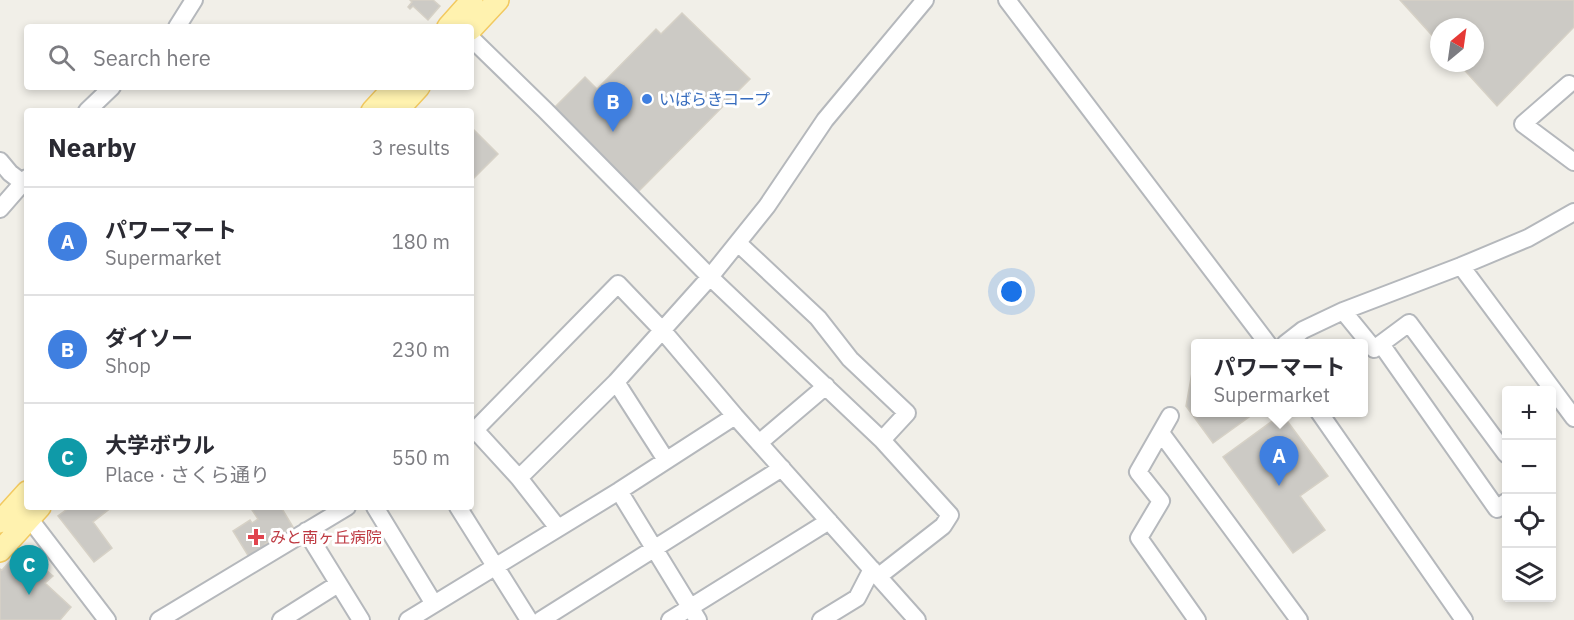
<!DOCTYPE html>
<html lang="en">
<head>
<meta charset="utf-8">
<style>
  body { margin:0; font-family:"IBM Plex Sans","Noto Sans JP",sans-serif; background:#f7f7f7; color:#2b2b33 }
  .controls { position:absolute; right:18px; bottom:18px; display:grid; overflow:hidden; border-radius:6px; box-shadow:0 3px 9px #0003 }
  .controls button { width:54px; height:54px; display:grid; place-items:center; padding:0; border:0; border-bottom:2px solid #e1e1e2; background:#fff; color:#2b2b33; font:30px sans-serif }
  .compass { position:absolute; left:1430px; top:18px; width:54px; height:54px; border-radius:50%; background:#fff; box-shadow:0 3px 9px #0003; rotate:29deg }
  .you { position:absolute; left:1012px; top:292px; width:21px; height:21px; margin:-15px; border:4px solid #fff; border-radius:50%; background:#1a73e8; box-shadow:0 0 0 9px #1a73e833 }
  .badge { display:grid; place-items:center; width:39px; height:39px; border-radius:50%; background:#ea4335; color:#fff; font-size:20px; font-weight:700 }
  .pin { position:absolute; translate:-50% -50px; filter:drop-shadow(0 2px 3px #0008) }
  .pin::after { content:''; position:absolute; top:32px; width:21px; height:18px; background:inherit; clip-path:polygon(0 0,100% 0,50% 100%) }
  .popup { position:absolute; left:1191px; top:339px; width:177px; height:78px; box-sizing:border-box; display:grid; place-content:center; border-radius:6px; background:#fff; filter:drop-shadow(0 2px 4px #0005); font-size:20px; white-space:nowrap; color:#7c7c81 }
  .popup b { font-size:22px; color:#2b2b33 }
  .popup::after { content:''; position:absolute; left:50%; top:100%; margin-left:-12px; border:12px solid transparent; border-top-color:#fff }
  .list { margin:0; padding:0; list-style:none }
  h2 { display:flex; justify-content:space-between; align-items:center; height:78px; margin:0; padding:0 24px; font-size:26px }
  h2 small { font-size:20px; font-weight:400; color:#7c7c81 }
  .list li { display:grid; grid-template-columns:39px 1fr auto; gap:18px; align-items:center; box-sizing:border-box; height:108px; padding:0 24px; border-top:2px solid #e1e1e2 }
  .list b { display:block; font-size:22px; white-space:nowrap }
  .list p { margin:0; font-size:20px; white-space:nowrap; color:#7c7c81 }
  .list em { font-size:20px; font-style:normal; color:#7c7c81 }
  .icon { flex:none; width:33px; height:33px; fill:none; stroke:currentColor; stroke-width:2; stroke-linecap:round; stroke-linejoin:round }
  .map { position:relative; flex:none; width:1574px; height:620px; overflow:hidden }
  .search { position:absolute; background:#fff; box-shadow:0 3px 9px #0003; left:24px; top:24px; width:450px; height:66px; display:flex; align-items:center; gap:15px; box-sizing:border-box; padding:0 21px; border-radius:6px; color:#7c7c81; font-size:22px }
  .panel { position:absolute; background:#fff; box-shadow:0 3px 9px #0003; left:24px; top:108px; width:450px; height:402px; border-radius:6px }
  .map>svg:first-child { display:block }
  .building { fill:#cccac5; stroke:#d6d1c6; stroke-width:1.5 }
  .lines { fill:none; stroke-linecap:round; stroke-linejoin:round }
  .minor-casing { stroke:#b5b8bc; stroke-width:20 }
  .major-casing { stroke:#f2c960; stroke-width:24 }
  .minor { stroke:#fff; stroke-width:16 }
  .major { stroke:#fff2af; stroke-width:21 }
  .shop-dot { fill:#3f7fe0; stroke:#fff; stroke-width:2 }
  .health-dot { fill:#e0444e; stroke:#fff; stroke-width:2 }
  .labels { text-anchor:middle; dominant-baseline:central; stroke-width:6; stroke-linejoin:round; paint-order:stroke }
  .shop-label { font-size:16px; fill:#366cbe; stroke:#fff; text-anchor:start }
  .health-label { font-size:16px; fill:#be3a42; stroke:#fff; text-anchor:start }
</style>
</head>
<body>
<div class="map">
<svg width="1574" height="620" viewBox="0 0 1574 620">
  <rect width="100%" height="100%" fill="#f1efe8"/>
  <!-- building -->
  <path class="building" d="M410 0H433L440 6 428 20 413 6 410 9 408 7 412 2Z
    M1400 0H1574V27L1497 106 1458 63H1475V27H1439V43Z
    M682 13 750 79 638 192 553 109 585 77 597 89 656 29 661 34Z
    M471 127 498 154 471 181Z
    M1195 356V412H1256L1213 443 1186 406Z
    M1282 414 1328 476 1300 496 1325 530 1293 553 1223 457Z
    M70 507H80L82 509 84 507H112L93 522 112 548 94 562 58 516Z
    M250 507H281L293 527 265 544 267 547 249 557 233 531 250 520 252 523 258 519Z
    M21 549 53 576 45 583 71 607 60 620H0V569L2 570Z"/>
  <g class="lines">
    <defs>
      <path id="minor" d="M1007 0 1268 344
        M177 27 194 0
        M471 38 545 110 710 277 882 440 950 515 943 526 879 576
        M1569 84 1523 124 1574 162
        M87 111 112 87
        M0 161 10 173 27 186
        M0 209 27 178
        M738 243 818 318 850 359 907 413 882 440
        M1461 266 1574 418
        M1343 311 1374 349 1409 323 1506 454
        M1285 344 1303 330 1343 311 1461 266 1528 238 1574 212
        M1381 344 1497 509 1506 502
        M616 382 666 460
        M1319 412 1464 620
        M1170 416 1138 472 1161 501 1139 538 1197 620
        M476 431 519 478 558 528
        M1161 433 1299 620
        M471 434 618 284 663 331 735 416 917 620
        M759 443 826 386
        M519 478 616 382 710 277 767 206 825 120 925 0
        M619 491 698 620
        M375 507 434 604
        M458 507 529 620
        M29 518 107 620
        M306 531 361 620
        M159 620 347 507
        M281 620 338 584
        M408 620 619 491 735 416
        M541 620 782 468
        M670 620 829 521
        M821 620 857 598 872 569"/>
      <path id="major" d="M448 27 472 0
        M471 29 498 0
        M372 111 394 87
        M397 111 419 87
        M0 522 27 492
        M0 551 40 507"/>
    </defs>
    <!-- minor casing -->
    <use href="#minor" class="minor-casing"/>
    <!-- major casing -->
    <use href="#major" class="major-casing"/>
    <!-- minor -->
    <use href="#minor" class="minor"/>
    <!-- major -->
    <use href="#major" class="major"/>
  </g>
  <!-- markers -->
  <circle class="shop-dot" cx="647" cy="99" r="6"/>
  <path class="health-dot" d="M253 528h6v6h6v6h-6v6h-6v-6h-6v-6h6z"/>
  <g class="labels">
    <!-- shop labels -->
    <g class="shop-label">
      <text x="659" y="99">いばらきコープ</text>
    </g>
    <!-- health labels -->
    <g class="health-label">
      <text x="270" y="537">みと南ヶ丘病院</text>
    </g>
  </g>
</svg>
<div class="controls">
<button>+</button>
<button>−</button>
<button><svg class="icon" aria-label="locate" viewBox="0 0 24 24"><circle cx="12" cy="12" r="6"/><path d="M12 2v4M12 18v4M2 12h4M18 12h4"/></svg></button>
<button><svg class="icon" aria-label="layers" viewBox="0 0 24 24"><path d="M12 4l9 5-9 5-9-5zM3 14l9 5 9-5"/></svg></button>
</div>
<svg class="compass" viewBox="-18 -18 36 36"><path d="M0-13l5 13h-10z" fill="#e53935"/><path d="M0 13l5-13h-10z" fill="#7c7c81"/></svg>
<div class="you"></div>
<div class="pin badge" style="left:1279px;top:486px;background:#3f7fe0">A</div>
<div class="popup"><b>パワーマート</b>Supermarket</div>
<div class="pin badge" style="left:613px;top:132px;background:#3f7fe0">B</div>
<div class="pin badge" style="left:29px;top:595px;background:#0f9aa8">C</div>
<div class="search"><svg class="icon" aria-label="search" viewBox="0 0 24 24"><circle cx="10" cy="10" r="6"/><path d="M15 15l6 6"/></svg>Search here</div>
<section class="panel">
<h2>Nearby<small>3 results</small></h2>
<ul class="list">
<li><span class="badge" style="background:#3f7fe0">A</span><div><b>パワーマート</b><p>Supermarket</p></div><em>180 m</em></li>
<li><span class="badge" style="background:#3f7fe0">B</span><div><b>ダイソー</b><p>Shop</p></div><em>230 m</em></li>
<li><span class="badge" style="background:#0f9aa8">C</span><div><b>大学ボウル</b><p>Place · さくら通り</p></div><em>550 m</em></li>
</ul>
</section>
</div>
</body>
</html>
